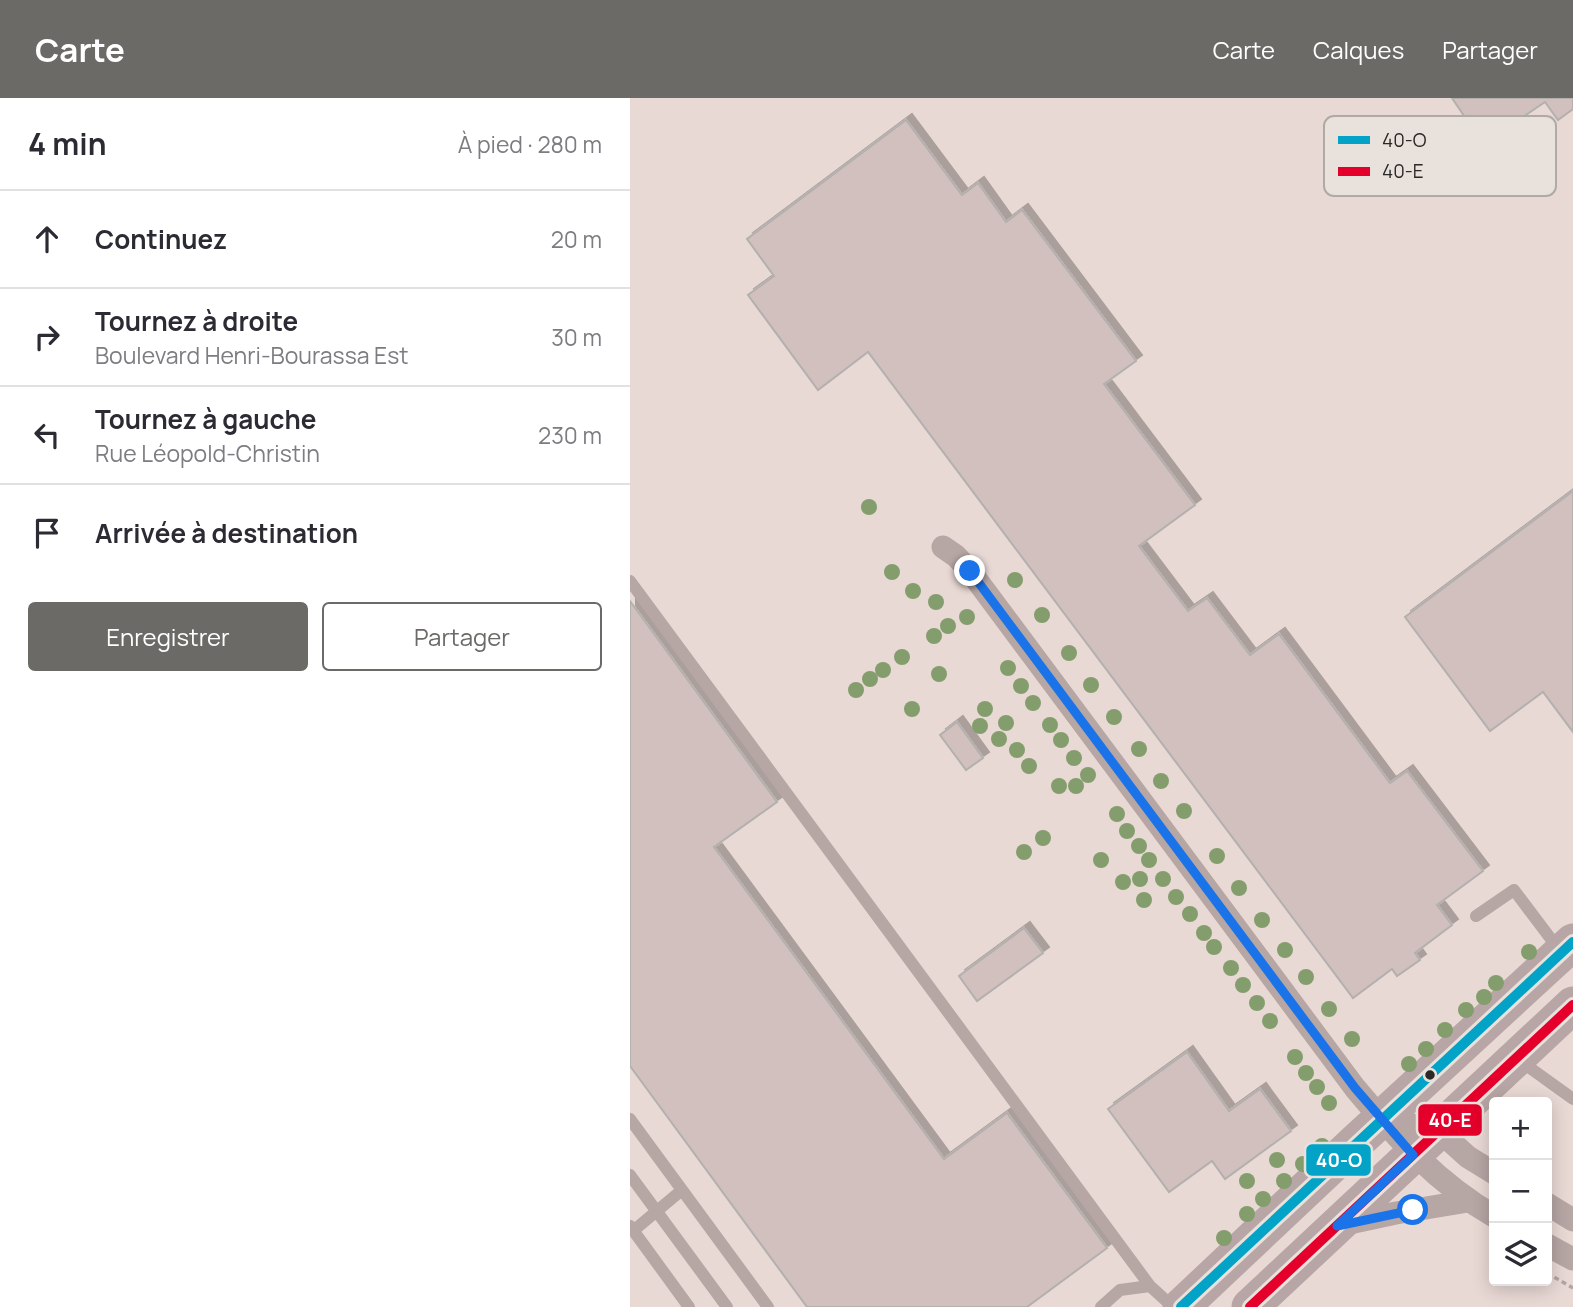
<!DOCTYPE html>
<html lang="fr">
<head>
<meta charset="utf-8">
<style>
  body { margin:0; font-family:Manrope,sans-serif; background:#f7f7f7; color:#2b2b33 }
  .controls { position:absolute; right:21px; bottom:21px; display:grid; overflow:hidden; border-radius:7px; box-shadow:0 4px 18px #0003 }
  .controls button { width:63px; height:63px; display:grid; place-items:center; padding:0; border:0; border-bottom:2px solid #e1e1e2; background:#fff; color:#2b2b33; font:35px sans-serif }
  .stop { position:absolute; width:21px; height:21px; margin:-16px; border:5px solid #1a73e8; border-radius:50%; background:#fff }
  .stop.end { background:#1a73e8; border-color:#fff; box-shadow:0 2px 7px #0008 }
  .list { margin:0; padding:0; list-style:none }
  h2 { display:flex; justify-content:space-between; align-items:center; height:91px; margin:0; padding:0 28px; font-size:30px }
  h2 small { font-size:23px; font-weight:400; color:#7c7c81 }
  .list li { display:grid; grid-template-columns:46px 1fr auto; gap:21px; align-items:center; box-sizing:border-box; height:98px; padding:0 28px; border-top:2px solid #e1e1e2 }
  .list b { display:block; font-size:26px; white-space:nowrap }
  .list p { margin:0; font-size:23px; white-space:nowrap; color:#7c7c81 }
  .list em { font-size:23px; font-style:normal; color:#7c7c81 }
  .actions { display:flex; gap:14px; padding:21px 28px }
  .actions a { flex:1; padding:16px 0; border:2px solid #6c6a67; border-radius:7px; text-align:center; font-size:24px; color:#6c6a67 }
  .actions .main { background:#6c6a67; color:#fff }
  .icon { flex:none; width:38px; height:38px; fill:none; stroke:currentColor; stroke-width:2; stroke-linecap:round; stroke-linejoin:round }
  .map { position:relative; flex:none; width:943px; height:1209px; overflow:hidden }
  header { display:flex; align-items:center; gap:42px; box-sizing:border-box; height:98px; padding:0 35px; background:#6c6a67; color:#fff }
  header strong { font-size:33px }
  nav { display:flex; gap:38px; margin-inline-start:auto; font-size:24px }
  main { display:flex }
  aside { flex:1; background:#fff }
  .map>svg:first-child { display:block }
  .industrial { fill:#e9d9d5; fill-rule:evenodd }
  .building { fill:#d1c0bd; stroke:#b3b0ae; stroke-width:2; filter:url(#shadow) }
  .lines { fill:none; stroke-linecap:round; stroke-linejoin:round }
  .path { stroke:#b2a6a5; stroke-width:3.5; stroke-dasharray:5 3.5; stroke-linecap:butt }
  .service { stroke:#b6a6a4; stroke-width:12 }
  .minor { stroke:#b6a6a4; stroke-width:23 }
  .primary { stroke:#b7a6a5; stroke-width:37 }
  .bus-1-casing { stroke:#e9e1dc; stroke-width:16 }
  .bus-2-casing { stroke:#e9e1dc; stroke-width:16 }
  .bus-1 { stroke:#02a3c6; stroke-width:10 }
  .bus-2 { stroke:#e4002b; stroke-width:10 }
  .tree { fill:#849d6d }
  .route { stroke:#1a73e8; stroke-width:9 }
  .bus-dot { fill:#2b2927; stroke:#e9e1dc; stroke-width:2.5 }
  .key { fill:#e9e1dc; stroke:#b0aaa6; stroke-width:2 }
  .key-label { font-size:19px; fill:#2b2927 }
  .line-badge { stroke:#e9e1dc; stroke-width:2.5 }
  .badge-label { font-size:19px; text-anchor:middle; font-weight:bold; fill:#fff }
</style>
</head>
<body>
<header>
<strong>Carte</strong>
<nav><a>Carte</a><a>Calques</a><a>Partager</a></nav>
</header>
<main>
<aside>
<h2>4 min<small>À pied · 280 m</small></h2>
<ul class="list">
<li><svg class="icon" aria-label="ahead" viewBox="0 0 24 24"><path d="M12 20V5M6 11l6-6 6 6"/></svg><div><b>Continuez</b></div><em>20 m</em></li>
<li><svg class="icon" aria-label="right" viewBox="0 0 24 24"><path d="M7 20v-9h11M14 6l5 5-5 5"/></svg><div><b>Tournez à droite</b><p>Boulevard Henri-Bourassa Est</p></div><em>30 m</em></li>
<li><svg class="icon" aria-label="left" viewBox="0 0 24 24"><path d="M17 20v-9H6M10 6l-5 5 5 5"/></svg><div><b>Tournez à gauche</b><p>Rue Léopold-Christin</p></div><em>230 m</em></li>
<li><svg class="icon" aria-label="arrive" viewBox="0 0 24 24"><path d="M6 21V4h12l-3 4 3 4H6"/></svg><div><b>Arrivée à destination</b></div></li>
</ul>
<div class="actions"><a class="main">Enregistrer</a><a>Partager</a></div>
</aside>
<div class="map">
<svg width="943" height="1209" viewBox="0 0 943 1209">
  <defs>
    <filter id="shadow"><feDropShadow dx="6" dy="-6" stdDeviation="0" flood-color="#0004"/></filter>
  </defs>
  <rect width="100%" height="100%" fill="#e6e2df"/>
  <!-- industrial -->
  <path class="industrial" d="M0 0H943V1209H0ZM864 1004H917V1183H864Z"/>
  <!-- building -->
  <path class="building" d="M822 0H943V11L928 22 915 4 853 46Z
    M276 22 332 97 348 85 376 124 392 112 506 263 474 286 565 407 509 448 558 513 577 500 620 557 649 536 760 685 777 673 853 773 807 807 822 827 785 855 790 862 767 878 762 871 723 900 238 254 188 292 118 197 144 178 117 141Z
    M943 393V634L913 594 860 633 775 519Z
    M0 503 147 704 84 749 314 1061 377 1015 477 1150 397 1209H177L0 968Z
    M327 624 353 660 336 672 310 637Z
    M394 830 413 855 347 903 329 878Z
    M557 954 599 1013 630 991 661 1033 595 1081 582 1063 539 1094 478 1011Z"/>
  <g class="lines">
    <!-- path -->
    <path class="path" d="M917 1175 943 1190"/>
    <!-- service -->
    <path class="service" d="M0 483 520 1188
      M846 818 884 792 930 853
      M889 962 943 1001
      M0 1021 138 1209
      M0 1077 97 1209
      M0 1128 59 1209
      M3 1133 52 1092
      M471 1209 490 1192 520 1188 543 1209"/>
    <!-- minor -->
    <path class="minor" d="M313 449 326 458 340 473 725 990C766 1039 808 1086 864 1118
      M751 1021 808 1032 838 1059 864 1075
      M917 1106 943 1122
      M710 1127 766 1115 838 1103
      M917 1147 943 1161"/>
    <!-- primary -->
    <path class="primary" d="M551 1209 725 1045 943 844
      M620 1209 943 907"/>
    <defs>
      <path id="bus-1" d="M551 1209 943 844"/>
      <path id="bus-2" d="M620 1209 943 907"/>
    </defs>
    <!-- bus-1 casing -->
    <use href="#bus-1" class="bus-1-casing"/>
    <!-- bus-2 casing -->
    <use href="#bus-2" class="bus-2-casing"/>
    <!-- bus-1 -->
    <use href="#bus-1" class="bus-1"/>
    <!-- bus-2 -->
    <use href="#bus-2" class="bus-2"/>
  </g>
  <!-- trees -->
  <g class="tree">
    <circle cx="239" cy="409" r="8"/>
    <circle cx="262" cy="474" r="8"/>
    <circle cx="385" cy="482" r="8"/>
    <circle cx="283" cy="493" r="8"/>
    <circle cx="306" cy="504" r="8"/>
    <circle cx="412" cy="517" r="8"/>
    <circle cx="337" cy="519" r="8"/>
    <circle cx="318" cy="528" r="8"/>
    <circle cx="304" cy="538" r="8"/>
    <circle cx="439" cy="555" r="8"/>
    <circle cx="272" cy="559" r="8"/>
    <circle cx="378" cy="570" r="8"/>
    <circle cx="253" cy="572" r="8"/>
    <circle cx="309" cy="576" r="8"/>
    <circle cx="240" cy="581" r="8"/>
    <circle cx="461" cy="587" r="8"/>
    <circle cx="391" cy="588" r="8"/>
    <circle cx="226" cy="592" r="8"/>
    <circle cx="403" cy="605" r="8"/>
    <circle cx="282" cy="611" r="8"/>
    <circle cx="355" cy="611" r="8"/>
    <circle cx="484" cy="619" r="8"/>
    <circle cx="376" cy="625" r="8"/>
    <circle cx="420" cy="627" r="8"/>
    <circle cx="350" cy="628" r="8"/>
    <circle cx="369" cy="641" r="8"/>
    <circle cx="431" cy="642" r="8"/>
    <circle cx="509" cy="651" r="8"/>
    <circle cx="387" cy="652" r="8"/>
    <circle cx="444" cy="660" r="8"/>
    <circle cx="399" cy="668" r="8"/>
    <circle cx="458" cy="677" r="8"/>
    <circle cx="531" cy="683" r="8"/>
    <circle cx="429" cy="688" r="8"/>
    <circle cx="446" cy="688" r="8"/>
    <circle cx="554" cy="713" r="8"/>
    <circle cx="487" cy="716" r="8"/>
    <circle cx="497" cy="733" r="8"/>
    <circle cx="413" cy="740" r="8"/>
    <circle cx="509" cy="748" r="8"/>
    <circle cx="394" cy="754" r="8"/>
    <circle cx="587" cy="758" r="8"/>
    <circle cx="471" cy="762" r="8"/>
    <circle cx="519" cy="762" r="8"/>
    <circle cx="510" cy="781" r="8"/>
    <circle cx="533" cy="781" r="8"/>
    <circle cx="493" cy="784" r="8"/>
    <circle cx="609" cy="790" r="8"/>
    <circle cx="546" cy="799" r="8"/>
    <circle cx="514" cy="802" r="8"/>
    <circle cx="560" cy="816" r="8"/>
    <circle cx="632" cy="822" r="8"/>
    <circle cx="574" cy="835" r="8"/>
    <circle cx="584" cy="849" r="8"/>
    <circle cx="655" cy="852" r="8"/>
    <circle cx="899" cy="854" r="8"/>
    <circle cx="601" cy="870" r="8"/>
    <circle cx="676" cy="879" r="8"/>
    <circle cx="866" cy="885" r="8"/>
    <circle cx="613" cy="887" r="8"/>
    <circle cx="854" cy="899" r="8"/>
    <circle cx="627" cy="905" r="8"/>
    <circle cx="699" cy="911" r="8"/>
    <circle cx="836" cy="912" r="8"/>
    <circle cx="640" cy="923" r="8"/>
    <circle cx="815" cy="932" r="8"/>
    <circle cx="722" cy="941" r="8"/>
    <circle cx="796" cy="951" r="8"/>
    <circle cx="665" cy="959" r="8"/>
    <circle cx="779" cy="966" r="8"/>
    <circle cx="676" cy="975" r="8"/>
    <circle cx="687" cy="989" r="8"/>
    <circle cx="699" cy="1005" r="8"/>
    <circle cx="692" cy="1048" r="8"/>
    <circle cx="647" cy="1062" r="8"/>
    <circle cx="673" cy="1066" r="8"/>
    <circle cx="617" cy="1083" r="8"/>
    <circle cx="654" cy="1083" r="8"/>
    <circle cx="633" cy="1101" r="8"/>
    <circle cx="617" cy="1116" r="8"/>
    <circle cx="594" cy="1140" r="8"/>
  </g>
  <g class="lines">
    <!-- route -->
    <path class="route" d="M340 473 725 990 783 1057 707 1128 783 1112"/>
  </g>
  <!-- markers -->
  <circle class="bus-dot" cx="800" cy="977" r="6"/>
  <!-- legend -->
  <rect x="694" y="18" width="232" height="80" rx="10" class="key"/>
  <rect x="708" y="38" width="32" height="8" fill="#02a3c6"/>
  <rect x="708" y="69" width="32" height="9" fill="#e4002b"/>
  <g class="key-label">
    <text x="752" y="49">40-O</text>
    <text x="752" y="80">40-E</text>
  </g>
  <g class="line-badge">
    <rect x="787" y="1005" width="66" height="34" rx="7" fill="#e4002b"/>
    <rect x="675" y="1045" width="67" height="34" rx="7" fill="#02a3c6"/>
  </g>
  <g class="badge-label">
    <text x="820" y="1029">40-E</text>
    <text x="709" y="1069">40-O</text>
  </g>
</svg>
<div class="controls">
<button>+</button>
<button>−</button>
<button><svg class="icon" aria-label="layers" viewBox="0 0 24 24"><path d="M12 4l9 5-9 5-9-5zM3 14l9 5 9-5"/></svg></button>
</div>
<div class="stop" style="left:783px;top:1112px"></div>
<div class="stop end" style="left:340px;top:473px"></div>
</div>
</main>
</body>
</html>
